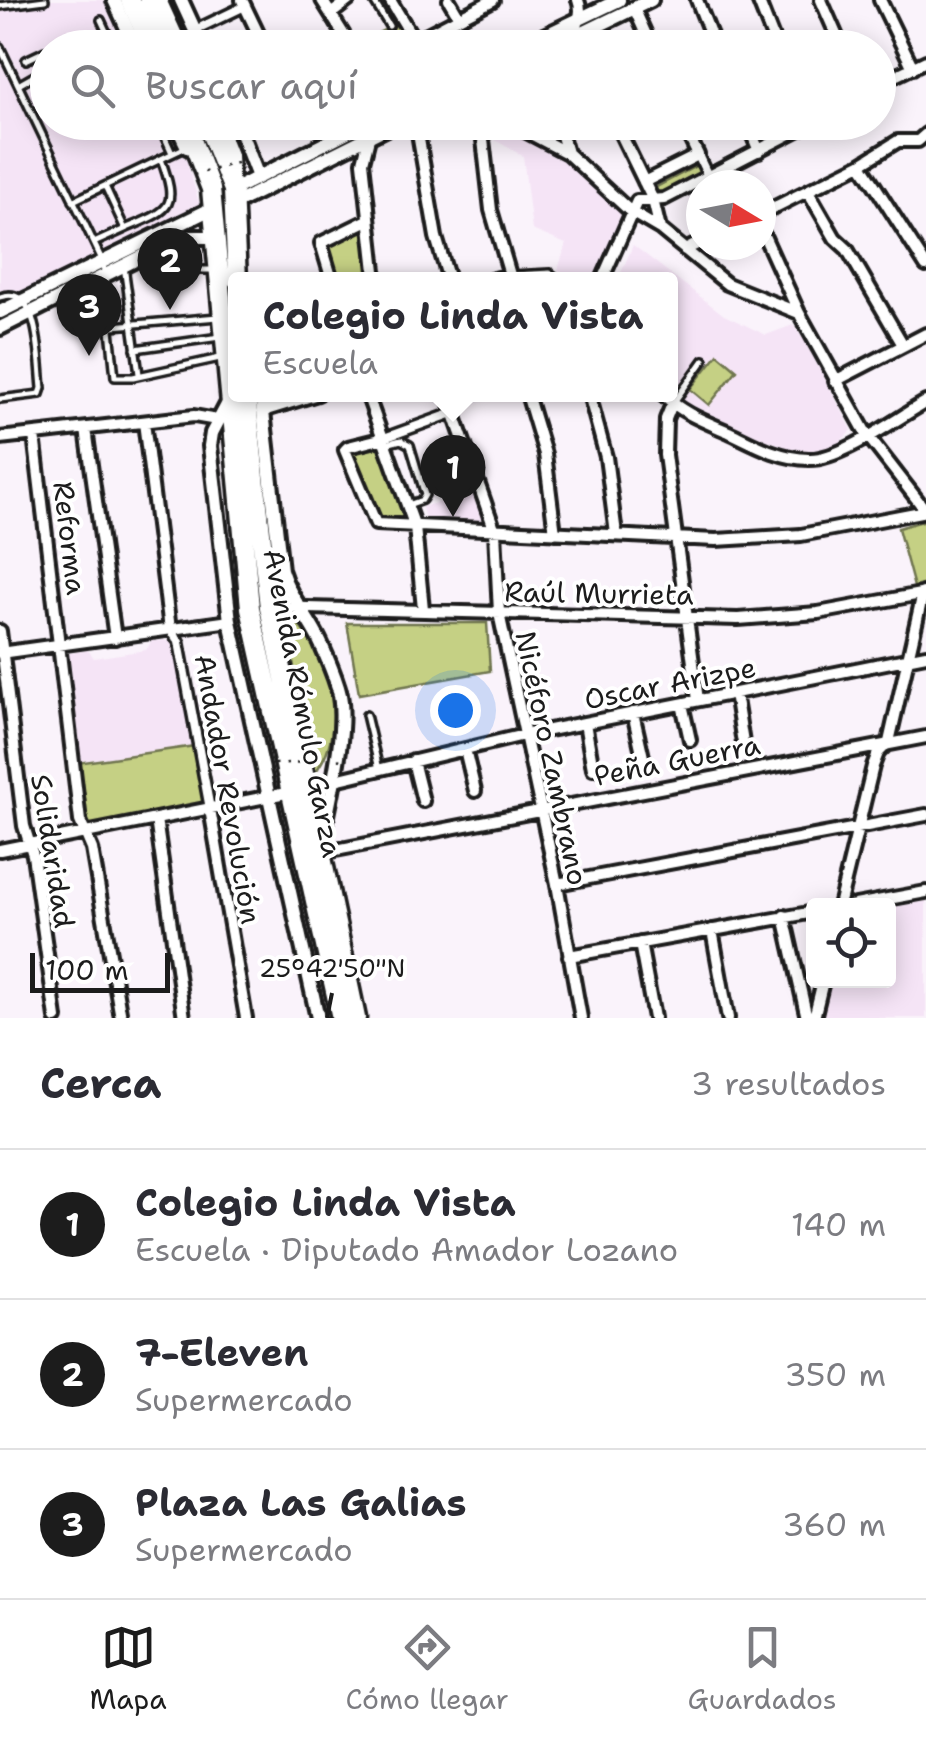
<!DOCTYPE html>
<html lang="es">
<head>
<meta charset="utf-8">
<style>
  body { margin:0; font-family:"Shantell Sans",sans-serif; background:#f2f2f3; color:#2b2b33 }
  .controls { position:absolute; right:30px; bottom:30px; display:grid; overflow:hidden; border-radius:10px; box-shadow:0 5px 25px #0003 }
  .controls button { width:90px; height:90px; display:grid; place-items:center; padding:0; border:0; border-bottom:2px solid #e1e1e2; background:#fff; color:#2b2b33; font:50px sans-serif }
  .compass { position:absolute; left:686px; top:170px; width:90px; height:90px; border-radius:50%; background:#fff; box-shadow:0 5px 25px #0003; rotate:100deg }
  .scale { position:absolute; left:30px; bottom:25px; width:140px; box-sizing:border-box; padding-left:10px; border:5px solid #1c1c1c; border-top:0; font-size:28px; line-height:35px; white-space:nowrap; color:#1c1c1c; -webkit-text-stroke:8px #fff; paint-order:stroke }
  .you { position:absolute; left:455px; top:710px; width:35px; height:35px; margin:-25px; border:8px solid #fff; border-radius:50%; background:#1a73e8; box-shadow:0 0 0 15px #1a73e833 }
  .badge { display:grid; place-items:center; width:65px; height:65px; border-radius:50%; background:#1c1c1c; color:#fff; font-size:32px; font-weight:700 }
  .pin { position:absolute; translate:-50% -82px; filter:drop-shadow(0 2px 5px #0008) }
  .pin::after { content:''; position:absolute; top:52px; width:35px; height:30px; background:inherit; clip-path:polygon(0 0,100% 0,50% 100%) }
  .popup { position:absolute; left:228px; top:272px; width:450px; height:130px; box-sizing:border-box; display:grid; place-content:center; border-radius:10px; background:#fff; filter:drop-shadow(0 2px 8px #0005); font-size:32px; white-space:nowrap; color:#7c7c81 }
  .popup b { font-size:38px; color:#2b2b33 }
  .popup::after { content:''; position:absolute; left:50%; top:100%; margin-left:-20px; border:20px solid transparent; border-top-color:#fff }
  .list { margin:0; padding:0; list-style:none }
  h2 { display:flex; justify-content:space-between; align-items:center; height:130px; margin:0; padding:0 40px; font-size:42px }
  h2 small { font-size:32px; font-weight:400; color:#7c7c81 }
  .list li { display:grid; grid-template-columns:65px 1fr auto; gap:30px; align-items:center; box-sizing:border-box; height:150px; padding:0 40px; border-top:2px solid #e1e1e2 }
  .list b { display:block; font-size:38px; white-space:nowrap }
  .list p { margin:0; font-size:32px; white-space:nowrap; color:#7c7c81 }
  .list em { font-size:32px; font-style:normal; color:#7c7c81 }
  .icon { flex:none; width:55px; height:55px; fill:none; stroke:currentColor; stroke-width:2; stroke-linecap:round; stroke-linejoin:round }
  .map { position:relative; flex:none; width:926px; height:1018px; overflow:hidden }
  .search { position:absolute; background:#fff; box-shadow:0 5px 25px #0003; left:30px; right:30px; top:30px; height:110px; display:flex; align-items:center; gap:25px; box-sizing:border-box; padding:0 35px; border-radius:55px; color:#7c7c81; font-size:38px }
  .sheet { height:580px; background:#fff }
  nav { display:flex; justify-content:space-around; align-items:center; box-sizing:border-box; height:140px; border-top:2px solid #e1e1e2; background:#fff; font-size:28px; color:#7c7c81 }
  nav a { display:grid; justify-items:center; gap:5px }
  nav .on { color:#1c1c1c }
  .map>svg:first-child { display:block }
  .built { fill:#f5e4f6 }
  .green { fill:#c5d084; stroke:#707650; stroke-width:2.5 }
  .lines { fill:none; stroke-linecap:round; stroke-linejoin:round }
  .service-casing { stroke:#1c1c1c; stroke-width:12 }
  .pedestrian-casing { stroke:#1c1c1c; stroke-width:15 }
  .minor-casing { stroke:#1c1c1c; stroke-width:18 }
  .tertiary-casing { stroke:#1c1c1c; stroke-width:20 }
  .primary-casing { stroke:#1c1c1c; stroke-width:25 }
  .service { stroke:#fff; stroke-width:5 }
  .pedestrian { stroke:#fff; stroke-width:8 }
  .minor { stroke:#fff; stroke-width:10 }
  .tertiary { stroke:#fff; stroke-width:12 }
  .primary { stroke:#fff; stroke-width:18 }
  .path-bridge { stroke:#1c1c1c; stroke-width:2.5; stroke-dasharray:2.5 8; stroke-linecap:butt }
  .ticks { fill:none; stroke:#1c1c1c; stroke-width:4 }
  .labels { text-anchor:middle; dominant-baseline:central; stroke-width:8; stroke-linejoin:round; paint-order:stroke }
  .street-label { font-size:28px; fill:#1c1c1c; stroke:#fff }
  .ticks-label { font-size:25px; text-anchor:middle; fill:#1c1c1c; stroke:#fff; stroke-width:8; stroke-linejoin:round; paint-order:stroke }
</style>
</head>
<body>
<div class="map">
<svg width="926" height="1018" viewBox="0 0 926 1018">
  <rect width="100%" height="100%" fill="#faf3fb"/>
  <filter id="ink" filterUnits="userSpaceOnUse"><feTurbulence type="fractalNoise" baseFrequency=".01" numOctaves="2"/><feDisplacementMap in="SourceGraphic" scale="20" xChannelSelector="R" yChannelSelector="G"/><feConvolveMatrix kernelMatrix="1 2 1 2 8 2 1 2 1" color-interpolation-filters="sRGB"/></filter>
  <g filter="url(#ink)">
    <!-- built -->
    <path class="built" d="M0 0H106L130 47 48 48V122L168 123 186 159 200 206 0 306Z
      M495 123 572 163 626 212 597 279H580L558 270 566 244 532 230 523 156 495 140Z
      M633 245 724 315 766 335 793 325 805 341 852 430 831 451 802 453 704 416 713 403 704 414 677 396 671 390 670 280H618Z
      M474 492 484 527H427L422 507Z
      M172 640 182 644 202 745 77 763 64 654 88 650 94 658 146 650 152 641Z
      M926 901V1018H823L831 981H888L889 908Z"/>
    <!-- green -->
    <path class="green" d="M401 22 415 47H386L378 33Z
      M810 122 761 147 750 123Z
      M700 164 704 173 656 197 651 190Z
      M368 227 373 279H339L328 246Z
      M718 354 737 370 709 405 690 389Z
      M383 444 412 523H376L351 453Z
      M926 520V584L914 587 898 528Z
      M282 617C294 618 299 625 306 635 332 672 345 730 317 770L310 771 293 661 285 653Z
      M347 623H487L490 671 359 694Z
      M202 745 213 804 86 829 77 763Z"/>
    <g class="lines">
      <defs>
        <path id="service" d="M373 0 389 26
          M0 6 45 0
          M101 20 114 48
          M0 47 103 262 115 377H133L220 358
          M26 60 45 51 48 56
          M20 84 48 68
          M158 122 172 153
          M105 186 125 229C171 209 179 209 161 159
          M73 201 184 148
          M94 243 125 229
          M171 243 185 262
          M124 266 139 374
          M196 270H213
          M513 275 550 273 559 280
          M0 297C40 282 39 362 42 388L40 394 0 399
          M112 326 218 317
          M135 349 220 337
          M674 402 704 360
          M386 444 401 440 410 445 425 495 422 500 408 505
          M366 715 379 769"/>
        <path id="pedestrian" d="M195 30 245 6
          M400 48 416 40
          M698 155 707 174
          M384 438 453 413
          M170 629 179 642 210 809"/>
        <path id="minor" d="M242 0 265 48
          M322 0 352 48
          M390 0 419 48
          M449 0 459 17
          M578 0C585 18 570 26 581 48
          M697 0 716 48
          M758 0 777 48
          M821 0 842 48
          M880 0 913 68
          M634 8 652 48
          M331 14 349 0
          M416 40 493 0
          M878 84 926 61
          M373 122 363 162 376 280
          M416 122 436 237 449 280
          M481 122 491 210 510 275 491 280
          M508 122 567 153 631 212 660 229 727 284 799 313
          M558 122 567 153
          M615 122 653 200 660 229
          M747 122 759 151
          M861 164 926 266
          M644 182 698 155 682 122
          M808 191 835 238 847 249 903 345
          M761 214 861 164 898 141H918L926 134
          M685 250 701 242
          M332 280 321 243 368 220
          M602 280 637 201 664 199 813 122
          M835 381 926 334
          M367 394 415 527 423 609
          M447 394 495 531 499 613 557 884 581 1018
          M527 394 545 454 555 533
          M589 394 606 457 616 534
          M663 394C681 413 706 422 729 432 754 444 780 459 809 459 841 460 897 418 926 402
          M672 404 666 419 665 455 698 700
          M263 411 318 394
          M144 422 170 629
          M86 429 115 638
          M34 435 80 821 92 849 121 1018
          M0 438 194 416 217 420
          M384 438 348 447 345 450 376 524 716 540 801 535 926 511 867 435 799 313 761 229
          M269 607 738 619 818 613 926 593
          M0 631 24 826 33 855 56 1018
          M0 653 230 621
          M735 693 743 743
          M682 704 690 740
          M633 713 643 757
          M585 723 593 769
          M465 749 475 791
          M413 761 423 801
          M306 787 524 735 926 655
          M210 809 246 1018
          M156 819 184 1018
          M0 850 291 792
          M320 853 926 737
          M557 884 926 815
          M839 906 873 766 878 753 889 742 923 593
          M850 906 926 892
          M784 916 807 1018
          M712 930 728 1018
          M640 943 654 1018
          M569 956 814 912
          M814 1018 823 981"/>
        <path id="tertiary" d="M114 0 136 48
          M160 0 182 48
          M181 0 203 48
          M519 48 619 0
          M552 48 651 0
          M175 122 187 147
          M218 122 231 155 232 178
          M237 122 258 177
          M233 190 367 122
          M234 204 398 122
          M0 312 213 208
          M0 328 171 242 189 237H217
          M261 394 281 570C289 598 309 617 321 644 328 661 336 677 340 695 347 733 329 801 322 841
          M229 401 212 433 210 446 230 621 318 1018"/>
        <path id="primary" d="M130 0 152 48
          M149 0 172 48
          M185 122 211 189 250 608 341 1018
          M206 122 233 190 237 280
          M246 394 269 607 356 1018"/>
      </defs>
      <!-- service casing -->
      <use href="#service" class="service-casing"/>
      <!-- pedestrian casing -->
      <use href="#pedestrian" class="pedestrian-casing"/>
      <!-- minor casing -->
      <use href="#minor" class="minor-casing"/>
      <!-- tertiary casing -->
      <use href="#tertiary" class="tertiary-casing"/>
      <!-- primary casing -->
      <use href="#primary" class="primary-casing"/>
      <!-- service -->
      <use href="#service" class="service"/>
      <!-- pedestrian -->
      <use href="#pedestrian" class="pedestrian"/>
      <!-- minor -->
      <use href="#minor" class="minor"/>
      <!-- tertiary -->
      <use href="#tertiary" class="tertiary"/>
      <!-- primary -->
      <use href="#primary" class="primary"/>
      <!-- path-bridge -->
      <path class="path-bridge" d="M194 175 240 162
        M275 764 348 759"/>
    </g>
  </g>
  <!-- ticks -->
  <path class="ticks" d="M327 1018 332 993"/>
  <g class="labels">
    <!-- street labels -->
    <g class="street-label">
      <text transform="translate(70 538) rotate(83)">Reforma</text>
      <text transform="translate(599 593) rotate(1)">Raúl Murrieta</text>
      <text transform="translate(670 683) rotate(-11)">Oscar Arizpe</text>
      <text transform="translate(303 703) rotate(79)">Avenida Rómulo Garza</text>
      <text transform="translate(552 758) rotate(78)">Nicéforo Zambrano</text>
      <text transform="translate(677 760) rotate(-11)">Peña Guerra</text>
      <text transform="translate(228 789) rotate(80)">Andador Revolución</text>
      <text transform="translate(53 851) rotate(81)">Solidaridad</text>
    </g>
  </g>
  <g class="ticks-label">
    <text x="332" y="977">25°42'50"N</text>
  </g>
</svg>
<div class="controls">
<button><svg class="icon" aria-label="locate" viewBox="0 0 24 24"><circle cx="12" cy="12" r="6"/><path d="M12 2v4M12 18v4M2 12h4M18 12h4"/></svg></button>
</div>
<svg class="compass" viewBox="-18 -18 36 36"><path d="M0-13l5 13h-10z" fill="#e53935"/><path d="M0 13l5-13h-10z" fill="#7c7c81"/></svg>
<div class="scale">100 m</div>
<div class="you"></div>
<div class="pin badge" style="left:453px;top:517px">1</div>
<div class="popup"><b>Colegio Linda Vista</b>Escuela</div>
<div class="pin badge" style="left:170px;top:310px">2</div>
<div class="pin badge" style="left:89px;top:356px">3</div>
<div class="search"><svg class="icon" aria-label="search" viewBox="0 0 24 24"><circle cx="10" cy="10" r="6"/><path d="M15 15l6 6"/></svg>Buscar aquí</div>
</div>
<section class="sheet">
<h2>Cerca<small>3 resultados</small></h2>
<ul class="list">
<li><span class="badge">1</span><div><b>Colegio Linda Vista</b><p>Escuela · Diputado Amador Lozano</p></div><em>140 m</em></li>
<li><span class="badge">2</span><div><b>7-Eleven</b><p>Supermercado</p></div><em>350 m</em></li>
<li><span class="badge">3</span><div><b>Plaza Las Galias</b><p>Supermercado</p></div><em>360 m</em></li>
</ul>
</section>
<nav>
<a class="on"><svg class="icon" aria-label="map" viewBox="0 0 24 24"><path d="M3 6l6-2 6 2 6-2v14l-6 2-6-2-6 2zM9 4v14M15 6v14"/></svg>Mapa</a>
<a><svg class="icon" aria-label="directions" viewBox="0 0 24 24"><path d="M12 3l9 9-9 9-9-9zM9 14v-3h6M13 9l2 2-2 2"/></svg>Cómo llegar</a>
<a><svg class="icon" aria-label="saved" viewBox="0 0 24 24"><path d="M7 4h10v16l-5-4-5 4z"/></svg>Guardados</a>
</nav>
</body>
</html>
